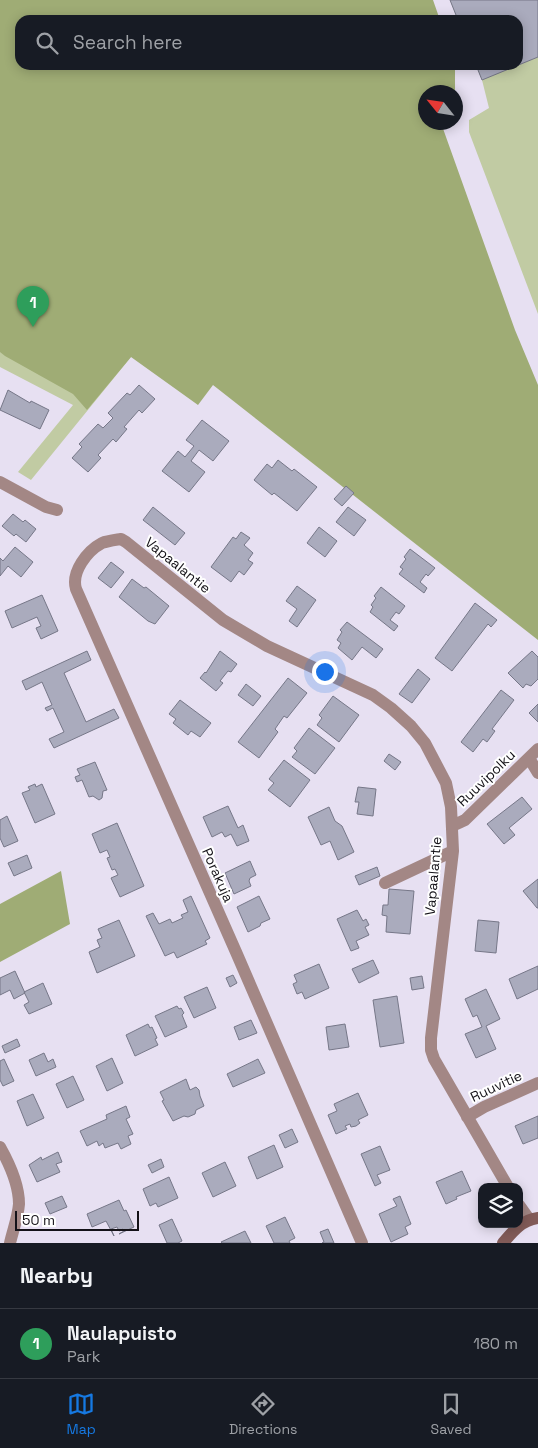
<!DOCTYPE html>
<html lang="en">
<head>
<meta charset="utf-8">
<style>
  body { margin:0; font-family:"Space Grotesk",sans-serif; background:#242831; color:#f1f3f6 }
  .controls { position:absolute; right:15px; bottom:15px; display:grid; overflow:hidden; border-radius:10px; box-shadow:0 2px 12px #0003 }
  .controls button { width:45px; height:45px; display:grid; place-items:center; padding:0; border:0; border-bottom:1px solid #363941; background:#171b24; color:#f1f3f6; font:25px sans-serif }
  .compass { position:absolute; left:418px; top:85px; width:45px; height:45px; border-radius:50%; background:#171b24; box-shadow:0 2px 12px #0003; rotate:300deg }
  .scale { position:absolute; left:15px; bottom:12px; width:124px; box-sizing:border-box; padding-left:5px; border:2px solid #141218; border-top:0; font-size:14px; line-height:18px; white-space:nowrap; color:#141218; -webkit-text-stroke:4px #fff; paint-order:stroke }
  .you { position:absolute; left:324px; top:671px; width:18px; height:18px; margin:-12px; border:4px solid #fff; border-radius:50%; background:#1a73e8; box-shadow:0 0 0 8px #1a73e833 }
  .badge { display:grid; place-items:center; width:32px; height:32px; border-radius:50%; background:#1679e2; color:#fff; font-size:16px; font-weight:700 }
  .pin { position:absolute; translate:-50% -41px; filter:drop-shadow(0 1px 2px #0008) }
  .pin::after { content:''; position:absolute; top:26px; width:18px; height:15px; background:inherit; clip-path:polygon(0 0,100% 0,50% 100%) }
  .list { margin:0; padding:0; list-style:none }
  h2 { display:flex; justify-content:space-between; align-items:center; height:65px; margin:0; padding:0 20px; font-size:21px }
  h2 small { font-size:16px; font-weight:400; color:#9ea1a6 }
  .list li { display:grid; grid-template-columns:32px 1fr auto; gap:15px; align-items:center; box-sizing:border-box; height:70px; padding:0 20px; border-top:1px solid #363941 }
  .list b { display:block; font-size:19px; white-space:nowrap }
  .list p { margin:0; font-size:16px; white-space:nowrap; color:#9ea1a6 }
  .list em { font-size:16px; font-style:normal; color:#9ea1a6 }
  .icon { flex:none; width:28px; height:28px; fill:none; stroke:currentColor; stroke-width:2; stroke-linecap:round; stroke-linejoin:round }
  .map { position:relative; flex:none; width:538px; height:1243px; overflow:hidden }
  .search { position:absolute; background:#171b24; box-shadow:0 2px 12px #0003; left:15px; right:15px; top:15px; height:55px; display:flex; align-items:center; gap:12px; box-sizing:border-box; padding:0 18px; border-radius:15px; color:#9ea1a6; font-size:19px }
  .sheet { height:135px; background:#171b24 }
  nav { display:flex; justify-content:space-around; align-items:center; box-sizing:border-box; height:70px; border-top:1px solid #363941; background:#171b24; font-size:14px; color:#9ea1a6 }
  nav a { display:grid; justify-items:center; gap:2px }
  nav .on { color:#1679e2 }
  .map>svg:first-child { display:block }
  .green { fill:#c1cba3 }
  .forest { fill:#9fac75 }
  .building { fill:#aaabbd; stroke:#767788 }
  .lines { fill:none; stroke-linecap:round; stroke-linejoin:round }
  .street { stroke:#a38785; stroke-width:12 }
  .secondary { stroke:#825b58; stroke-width:12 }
  .labels { text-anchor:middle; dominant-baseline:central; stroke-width:4; stroke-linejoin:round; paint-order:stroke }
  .street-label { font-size:14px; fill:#141218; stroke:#fff }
</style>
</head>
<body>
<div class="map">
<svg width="538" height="1243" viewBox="0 0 538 1243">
  <rect width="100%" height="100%" fill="#e7e0f2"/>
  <!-- green -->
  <path class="green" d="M450 0H538V314L469 132V120L489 108 482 80 476 65H518V20H458Z
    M0 297 131 357 31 480 18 472 73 405 0 367Z"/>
  <!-- forest -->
  <path class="forest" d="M0 0H433L440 20H20V65H455V92H426V122L441 123 515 330 538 385V640L213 385 198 405 131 357 87 410 73 394 5 356 0 352Z
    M61 871 70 924 0 962V904Z"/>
  <!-- building -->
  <path class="building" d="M450 0H538V57L482 80 476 65H518V20H458Z
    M139 385 155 399 142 413 139 410 124 427 127 429 116 442 113 439 98 455 101 458 88 472 72 458 82 447 79 444 98 424 103 428 113 418 108 413 127 393 130 395Z
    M8 390 30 403 31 401 49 410 40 429 0 410Z
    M202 420 229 441 213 461 199 450 191 461 205 472 189 492 162 471 178 451 185 457 194 446 186 440Z
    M278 460 292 471 294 469 317 487 297 511 274 493 272 495 254 480 267 464 272 468Z
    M346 486 354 493 342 506 334 499Z
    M153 507 185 533 175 545 143 520Z
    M348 507 366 520 354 536 336 522Z
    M13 514 23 522 25 520 36 529 26 542 16 534 14 536 2 526Z
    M319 527 337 541 325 557 307 543Z
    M241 532 250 538 244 545 253 553 248 560 253 563 244 575 239 571 231 582 211 567 233 537 236 539Z
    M15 547 33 562 21 577 8 566 0 576V558L3 561Z
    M410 549 435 568 428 576 426 574 420 582 427 588 424 593 399 574 403 569 400 567 406 559 404 557Z
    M111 562 124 572 111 588 98 578Z
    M132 579 144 588 146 587 169 606 155 624 148 621 119 597Z
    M297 586 316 600 297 627 289 621 297 609 286 601Z
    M381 587 405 606 399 614 396 612 390 620 398 626 394 631 370 612 373 607 371 605 376 598 374 596Z
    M42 595 58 631 41 639 36 628 41 626 37 617 12 628 5 611Z
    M475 603 497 620 491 627 488 624 452 671 435 658Z
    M347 622 383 649 376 658 362 647 352 660 338 648 341 643 337 640 342 632 340 630Z
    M87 651 91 660 64 673 86 722 114 709 119 718 54 748 49 739 64 732 53 708 47 711 45 708 52 705 42 682 26 690 22 681Z
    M220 651 237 664 231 672 228 671 220 681 223 683 216 691 200 678 205 672 206 673Z
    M532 651 538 657V679L531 686 526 684 523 688 508 673Z
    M418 669 430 679 412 703 399 694Z
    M288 678 307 693 287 718 284 716 275 729 278 732 259 758 238 742Z
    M246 684 261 696 253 706 238 695Z
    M501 690 514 700 492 729 495 731 487 742 483 739 473 752 461 742Z
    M333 696 359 715 339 742 317 725 322 718 319 715Z
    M180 700 211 723 200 737 191 731 188 735 173 723 176 719 169 714Z
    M538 704V722L529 713Z
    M309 728 335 748 315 774 292 757 297 751 294 748Z
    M389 754 401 762 395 770 384 761Z
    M284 760 310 780 290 807 268 790 274 783 269 779Z
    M95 762 107 790 103 791 102 798 99 800 93 796 89 797 82 780 77 782 75 777 80 775 77 769Z
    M35 784 36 787 42 784 55 814 35 823 22 793 30 790 28 787Z
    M358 787 376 789 373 816 357 814 359 802H355Z
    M522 797 532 809 509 828 515 835 504 844 487 824Z
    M228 806 238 828 243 825 249 841 237 846 231 834 225 837 222 832 212 837 203 817Z
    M329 807 335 821 342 826 354 852 338 860 330 841 321 845 308 817Z
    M7 816 18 841 4 847 0 838V820Z
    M117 823 144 886 120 897 111 878 118 875 115 869 112 870 107 858 110 857 107 850 100 853 92 834Z
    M27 855 32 868 14 876 8 863Z
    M250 861 256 875 250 878 249 881 251 886 234 894 225 873Z
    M377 867 380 876 359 885 355 876Z
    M538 879V908H537L523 891Z
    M389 889 414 891 410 934 386 932 387 916 382 915 383 905H388Z
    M191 896 210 938 205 941 207 944 177 958 174 952 165 956 146 916 153 913 159 924 170 919 172 923 183 918 181 915 188 912 183 900Z
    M259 896 270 919 261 923 260 926 248 932 237 907Z
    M357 910 363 921 366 919 369 925 365 927 369 935 356 941 359 948 351 951 337 919Z
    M119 920 135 956 97 973 89 952 100 947 97 940 102 938 98 929Z
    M478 920 499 922 496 953 475 951Z
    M373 960 379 973 359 983 352 969Z
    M319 964 329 988 305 999 302 992 297 994 293 984 297 982 294 975Z
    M538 966V989L517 999 509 979Z
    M15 971 25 993 14 999 10 990 0 995V978Z
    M233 975 237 983 230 987 226 978Z
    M422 976 424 988 412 990 410 978Z
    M43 983 52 1004 29 1014 24 1005 29 1002 24 992Z
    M207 987 216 1008 194 1018 184 997Z
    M486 989 500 1019 486 1026 496 1049 476 1058 465 1034 482 1027 477 1015 473 1017 465 999Z
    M397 996 404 1043 380 1047 373 1000Z
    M177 1006 179 1009 181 1008 184 1013 182 1015 187 1027 165 1037 155 1016Z
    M251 1020 257 1033 239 1040 234 1027Z
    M148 1024 150 1028 152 1027 157 1038 155 1039 158 1045 135 1056 126 1035Z
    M345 1024 349 1047 329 1050 326 1027Z
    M17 1039 20 1046 5 1053 2 1046Z
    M44 1053 48 1062 53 1059 56 1067 36 1076 29 1060Z
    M112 1058 123 1083 107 1091 96 1066Z
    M4 1059 14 1081 3 1086 0 1080V1061Z
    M258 1059 265 1073 233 1087 227 1074Z
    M73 1076 84 1100 67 1108 56 1084Z
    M186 1079 190 1090 196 1087 199 1090 200 1096 204 1106 196 1110 195 1114 188 1117 184 1116 173 1121 162 1101 164 1100 160 1092Z
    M358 1093 368 1115 358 1120 360 1123 356 1126 351 1127 350 1124 345 1126 347 1129 336 1134 328 1115 337 1111 334 1104Z
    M33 1094 44 1118 27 1126 17 1101Z
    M126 1106 130 1117 126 1119 133 1134 128 1136 131 1144 121 1149 118 1143 105 1148 103 1143 99 1146 97 1141 87 1146 80 1131 107 1119 106 1115Z
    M538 1116V1138L523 1144 515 1126Z
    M292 1129 298 1142 285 1148 279 1135Z
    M274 1145 283 1167 257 1179 248 1157Z
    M380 1146 390 1170 377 1175 381 1183 375 1186 361 1154Z
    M58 1152 62 1162 56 1164 60 1172 37 1182 29 1165 41 1157 42 1160Z
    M161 1159 164 1167 152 1173 148 1165Z
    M225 1162 236 1186 213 1197 202 1173Z
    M462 1171 471 1191 456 1197 457 1199 446 1204 436 1182Z
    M169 1177 178 1198 158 1207 156 1203 150 1206 143 1189Z
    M62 1196 67 1207 50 1214 45 1203Z
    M400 1196 411 1224 405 1227 408 1234 391 1242 379 1214 397 1206 393 1199Z
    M119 1200 124 1211 126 1210 134 1227 119 1234 124 1231 123 1229 119 1231 117 1227 111 1229 114 1236 106 1221 92 1227 87 1214Z
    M285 1217 295 1238 289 1241 290 1243H274L266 1226Z
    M172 1219 182 1241 178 1243H167L159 1225Z
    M328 1229 334 1243H322L324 1242 320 1232Z
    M245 1231 251 1243H222L221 1242Z"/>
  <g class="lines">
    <!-- street -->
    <path class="street" d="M0 482 46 507 57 510
      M529 758 538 773
      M452 826 465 820 538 749
      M385 883 453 851
      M467 1117 484 1107 538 1083
      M0 1147C9 1163 19 1185 19 1204 18 1217 13 1230 10 1243
      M519 1205 529 1219
      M362 1243 236 952 76 589C71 572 87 551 102 543 107 541 115 540 121 539L126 542 223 620 267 646 373 695 391 708 411 726 425 743 446 783 451 807 453 851 431 1038V1050L434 1059 508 1187"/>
    <!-- secondary -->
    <path class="secondary" d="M503 1243C513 1231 522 1220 538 1218"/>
  </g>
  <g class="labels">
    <!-- street labels -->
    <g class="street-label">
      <text transform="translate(178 565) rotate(39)">Vapaalantie</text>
      <text transform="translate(486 778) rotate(-44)">Ruuvipolku</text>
      <text transform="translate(218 875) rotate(66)">Porakuja</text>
      <text transform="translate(433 876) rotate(-85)">Vapaalantie</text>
      <text transform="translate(496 1086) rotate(-25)">Ruuvitie</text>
    </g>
  </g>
</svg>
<div class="controls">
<button><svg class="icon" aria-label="layers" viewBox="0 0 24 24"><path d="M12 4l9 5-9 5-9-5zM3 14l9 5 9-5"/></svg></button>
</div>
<svg class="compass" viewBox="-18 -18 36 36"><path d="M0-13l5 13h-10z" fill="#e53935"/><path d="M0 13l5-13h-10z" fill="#9ea1a6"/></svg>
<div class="scale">50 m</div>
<div class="you"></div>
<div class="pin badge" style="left:33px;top:327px;background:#2e9e5b">1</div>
<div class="search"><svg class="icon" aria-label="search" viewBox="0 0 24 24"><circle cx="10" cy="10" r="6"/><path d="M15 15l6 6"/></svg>Search here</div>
</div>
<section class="sheet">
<h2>Nearby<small></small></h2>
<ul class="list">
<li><span class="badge" style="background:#2e9e5b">1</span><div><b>Naulapuisto</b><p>Park</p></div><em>180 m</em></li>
</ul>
</section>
<nav>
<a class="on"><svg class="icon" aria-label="map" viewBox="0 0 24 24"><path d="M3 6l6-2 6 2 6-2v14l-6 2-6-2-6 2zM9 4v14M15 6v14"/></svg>Map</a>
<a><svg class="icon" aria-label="directions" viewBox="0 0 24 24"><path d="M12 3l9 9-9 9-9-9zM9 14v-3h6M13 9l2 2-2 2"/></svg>Directions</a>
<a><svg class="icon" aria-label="saved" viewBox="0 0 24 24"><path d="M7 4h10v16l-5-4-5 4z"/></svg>Saved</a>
</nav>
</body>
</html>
